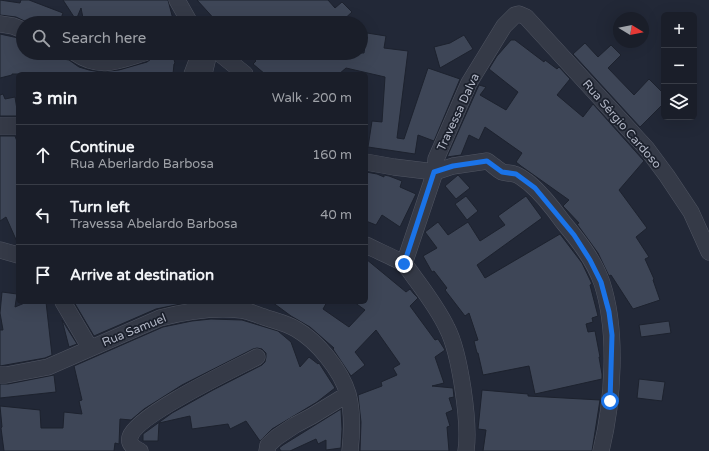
<!DOCTYPE html>
<html lang="en">
<head>
<meta charset="utf-8">
<style>
  body { margin:0; font-family:"Varela Round",sans-serif; background:#232731; color:#f1f3f6 }
  .controls { position:absolute; right:12px; top:12px; display:grid; overflow:hidden; border-radius:6px; box-shadow:0 4px 16px #0002 }
  .controls button { width:36px; height:36px; display:grid; place-items:center; padding:0; border:0; border-bottom:1px solid #383c46; background:#1a1e29; color:#f1f3f6; font:20px sans-serif }
  .compass { position:absolute; left:613px; top:12px; width:36px; height:36px; border-radius:50%; background:#1a1e29; box-shadow:0 4px 16px #0002; rotate:100deg }
  .stop { position:absolute; width:12px; height:12px; margin:-9px; border:3px solid #1a73e8; border-radius:50%; background:#fff }
  .stop.end { background:#1a73e8; border-color:#fff; box-shadow:0 1px 4px #0008 }
  .list { margin:0; padding:0; list-style:none }
  h2 { display:flex; justify-content:space-between; align-items:center; height:52px; margin:0; padding:0 16px; font-size:17px }
  h2 small { font-size:13px; font-weight:400; color:#9fa2a8 }
  .list li { display:grid; grid-template-columns:26px 1fr auto; gap:12px; align-items:center; box-sizing:border-box; height:60px; padding:0 16px; border-top:1px solid #383c46 }
  .list b { display:block; font-size:15px; white-space:nowrap }
  .list p { margin:0; font-size:13px; white-space:nowrap; color:#9fa2a8 }
  .list em { font-size:13px; font-style:normal; color:#9fa2a8 }
  .icon { flex:none; width:22px; height:22px; fill:none; stroke:currentColor; stroke-width:2; stroke-linecap:round; stroke-linejoin:round }
  .map { position:relative; flex:none; width:709px; height:451px; overflow:hidden }
  .search { position:absolute; background:#1a1e29; box-shadow:0 4px 16px #0002; left:16px; top:16px; width:352px; height:44px; display:flex; align-items:center; gap:10px; box-sizing:border-box; padding:0 14px; border-radius:22px; color:#9fa2a8; font-size:15px }
  .panel { position:absolute; background:#1a1e29; box-shadow:0 4px 16px #0002; left:16px; top:72px; width:352px; height:232px; border-radius:6px }
  .map>svg:first-child { display:block }
  .building { fill:#3e4657; stroke:#1d222e }
  .lines { fill:none; stroke-linecap:round; stroke-linejoin:round }
  .minor-casing { stroke:#505562; stroke-width:17 }
  .minor { stroke:#353a47; stroke-width:16 }
  .route { stroke:#1a73e8; stroke-width:5 }
  .labels { text-anchor:middle; dominant-baseline:central; stroke-width:3.5; stroke-linejoin:round; paint-order:stroke }
  .street-label { font-size:12px; fill:#b0b5c4; stroke:#1b202c }
</style>
</head>
<body>
<div class="map">
<svg width="709" height="451" viewBox="0 0 709 451">
  <rect width="100%" height="100%" fill="#222837"/>
  <!-- building -->
  <path class="building" d="M0 0 20 3 21 0H29L63 13 59 23H29L16 17 0 15Z
    M63 0H168L174 23H84L81 8 76 20Z
    M197 0H328L335 8 342 2 352 12 340 23H218Z
    M367 33 386 36 384 48 408 51 397 138 404 139 428 68 460 79 434 141 418 135 415 154 368 147 372 121 382 122 385 77 346 68 339 74H265L253 64 256 61 248 53H287L292 57 297 53H364Z
    M0 34 23 39V53H65L63 59 69 60 79 67 89 70 100 72 119 70 147 62 151 59 153 54 172 53 175 63 174 64 173 74H12V75L0 78Z
    M464 35 473 49 440 68 434 47 450 43Z
    M511 40H515L544 62 545 60 557 69 559 67 570 79 557 95 583 117 593 104 644 161 619 190 647 228 636 237 649 257 645 259 654 279 653 280 660 300 633 309 611 275 609 276 598 253 577 224 579 223 563 206 569 200 521 166 516 162 522 153 485 127 479 140 469 135 461 155 447 157 479 85 486 87 480 95 506 110 518 92 489 69 497 56Z
    M585 43 598 57 611 45 621 55 608 68 634 95 649 79 664 94V103L640 127 573 54Z
    M3 94 5 99 15 97 18 116H0V95Z
    M0 136H15L18 144V244L6 217 0 221Z
    M366 172 377 174 384 177V175L389 176 402 181 400 187 416 194 400 227 382 215 376 225 366 221Z
    M458 175 470 188 456 199 445 186Z
    M466 196 478 211 467 220 455 204Z
    M526 196 542 218 477 265 485 278 560 234 582 263 592 284 590 285 598 316 592 318 593 322 586 324 588 332 595 331 600 357H599L602 374V379L535 394 529 366 483 375 478 353H477L474 341 478 340 469 313 465 316 445 290 447 288 434 271 432 272 423 256 437 248 425 232 438 222 448 235 468 222 480 241 505 225 498 216Z
    M366 259 406 292 410 289 414 294 418 298 410 306 435 340 438 339 445 350 435 357 444 383 432 386 453 388 454 397 449 398 453 410 446 413 450 426 447 427 449 451H360L361 422 358 395 382 386 381 382 397 375 393 368 400 364 376 330 355 352 365 365 351 376 333 349 334 348 310 327 291 316 272 302H327L323 309 349 327 365 310 354 302H366Z
    M2 292 17 294 15 307 27 302H46L52 355 45 358 0 366V330H3L0 313Z
    M74 302H190L156 309 94 336Z
    M211 319 242 320 278 331 291 342 300 367 309 357 318 364 319 363 335 388 317 402 272 429 260 441 246 421 230 429 228 424 192 429 190 416 159 423 158 441H143V434L172 413 213 390 262 365 265 362 266 357V353L262 349 257 348 253 349 182 385 144 409 131 420 120 419 119 444 115 443 114 451H4L1 428 2 427 0 406 40 410 41 428H63L64 412 82 414 79 401 82 400 74 366 163 327 192 321Z
    M62 320 77 344 69 347Z
    M669 321 671 333 641 337 639 325Z
    M54 375 56 392 0 398V384H8Z
    M639 379 665 382 662 401 637 398Z
    M482 390 528 394V396L600 400 592 451H483L486 430 478 429Z
    M341 409 342 429 341 448 326 450V440L318 444 316 439 290 451H281L279 448 283 445Z"/>
  <g class="lines">
    <defs>
      <path id="minor" d="M177 0 190 23
        M0 24 13 26 23 30
        M75 53C100 70 118 61 144 53
        M219 53 245 74
        M192 74 200 53
        M204 74 209 53
        M0 126H18
        M366 162 394 167 435 172 453 166 487 161C492 164 497 169 502 172 505 173 510 173 514 174 519 175 525 180 529 183 542 194 553 208 563 222 578 240 594 260 602 283 618 332 613 402 601 451
        M366 245C375 250 398 259 404 264 409 269 413 276 417 281 428 296 439 311 447 328 460 353 470 423 466 451
        M0 250 18 255
        M404 264 435 172 436 159 469 83 504 26 515 15 519 14 526 17 647 149 667 176 691 212 709 252
        M63 302 90 348
        M0 375H6L48 367 160 318C187 311 214 307 241 310 250 311 257 315 264 317 275 321 286 323 296 329 317 341 341 370 348 394 353 412 352 432 350 451
        M140 451C134 448 128 444 130 437 136 415 234 369 257 357
        M267 451 268 445 277 437 295 425 312 416 348 394"/>
    </defs>
    <!-- minor casing -->
    <use href="#minor" class="minor-casing"/>
    <!-- minor -->
    <use href="#minor" class="minor"/>
  </g>
  <g class="lines">
    <!-- route -->
    <path class="route" d="M404 264 434 172 453 166 487 161 502 172 516 174 535 188 574 235 590 260 601 282 609 312 612 335 610 401"/>
  </g>
  <g class="labels">
    <!-- street labels -->
    <g class="street-label">
      <text transform="translate(458 112) rotate(-65)">Travessa Dalva</text>
      <text transform="translate(622 124) rotate(49)">Rua Sérgio Cardoso</text>
      <text transform="translate(134 330) rotate(-22)">Rua Samuel</text>
    </g>
  </g>
</svg>
<div class="controls">
<button>+</button>
<button>−</button>
<button><svg class="icon" aria-label="layers" viewBox="0 0 24 24"><path d="M12 4l9 5-9 5-9-5zM3 14l9 5 9-5"/></svg></button>
</div>
<svg class="compass" viewBox="-18 -18 36 36"><path d="M0-13l5 13h-10z" fill="#e53935"/><path d="M0 13l5-13h-10z" fill="#9fa2a8"/></svg>
<div class="stop" style="left:610px;top:401px"></div>
<div class="stop end" style="left:404px;top:264px"></div>
<div class="search"><svg class="icon" aria-label="search" viewBox="0 0 24 24"><circle cx="10" cy="10" r="6"/><path d="M15 15l6 6"/></svg>Search here</div>
<section class="panel">
<h2>3 min<small>Walk · 200 m</small></h2>
<ul class="list">
<li><svg class="icon" aria-label="ahead" viewBox="0 0 24 24"><path d="M12 20V5M6 11l6-6 6 6"/></svg><div><b>Continue</b><p>Rua Aberlardo Barbosa</p></div><em>160 m</em></li>
<li><svg class="icon" aria-label="left" viewBox="0 0 24 24"><path d="M17 20v-9H6M10 6l-5 5 5 5"/></svg><div><b>Turn left</b><p>Travessa Abelardo Barbosa</p></div><em>40 m</em></li>
<li><svg class="icon" aria-label="arrive" viewBox="0 0 24 24"><path d="M6 21V4h12l-3 4 3 4H6"/></svg><div><b>Arrive at destination</b></div></li>
</ul>
</section>
</div>
</body>
</html>
